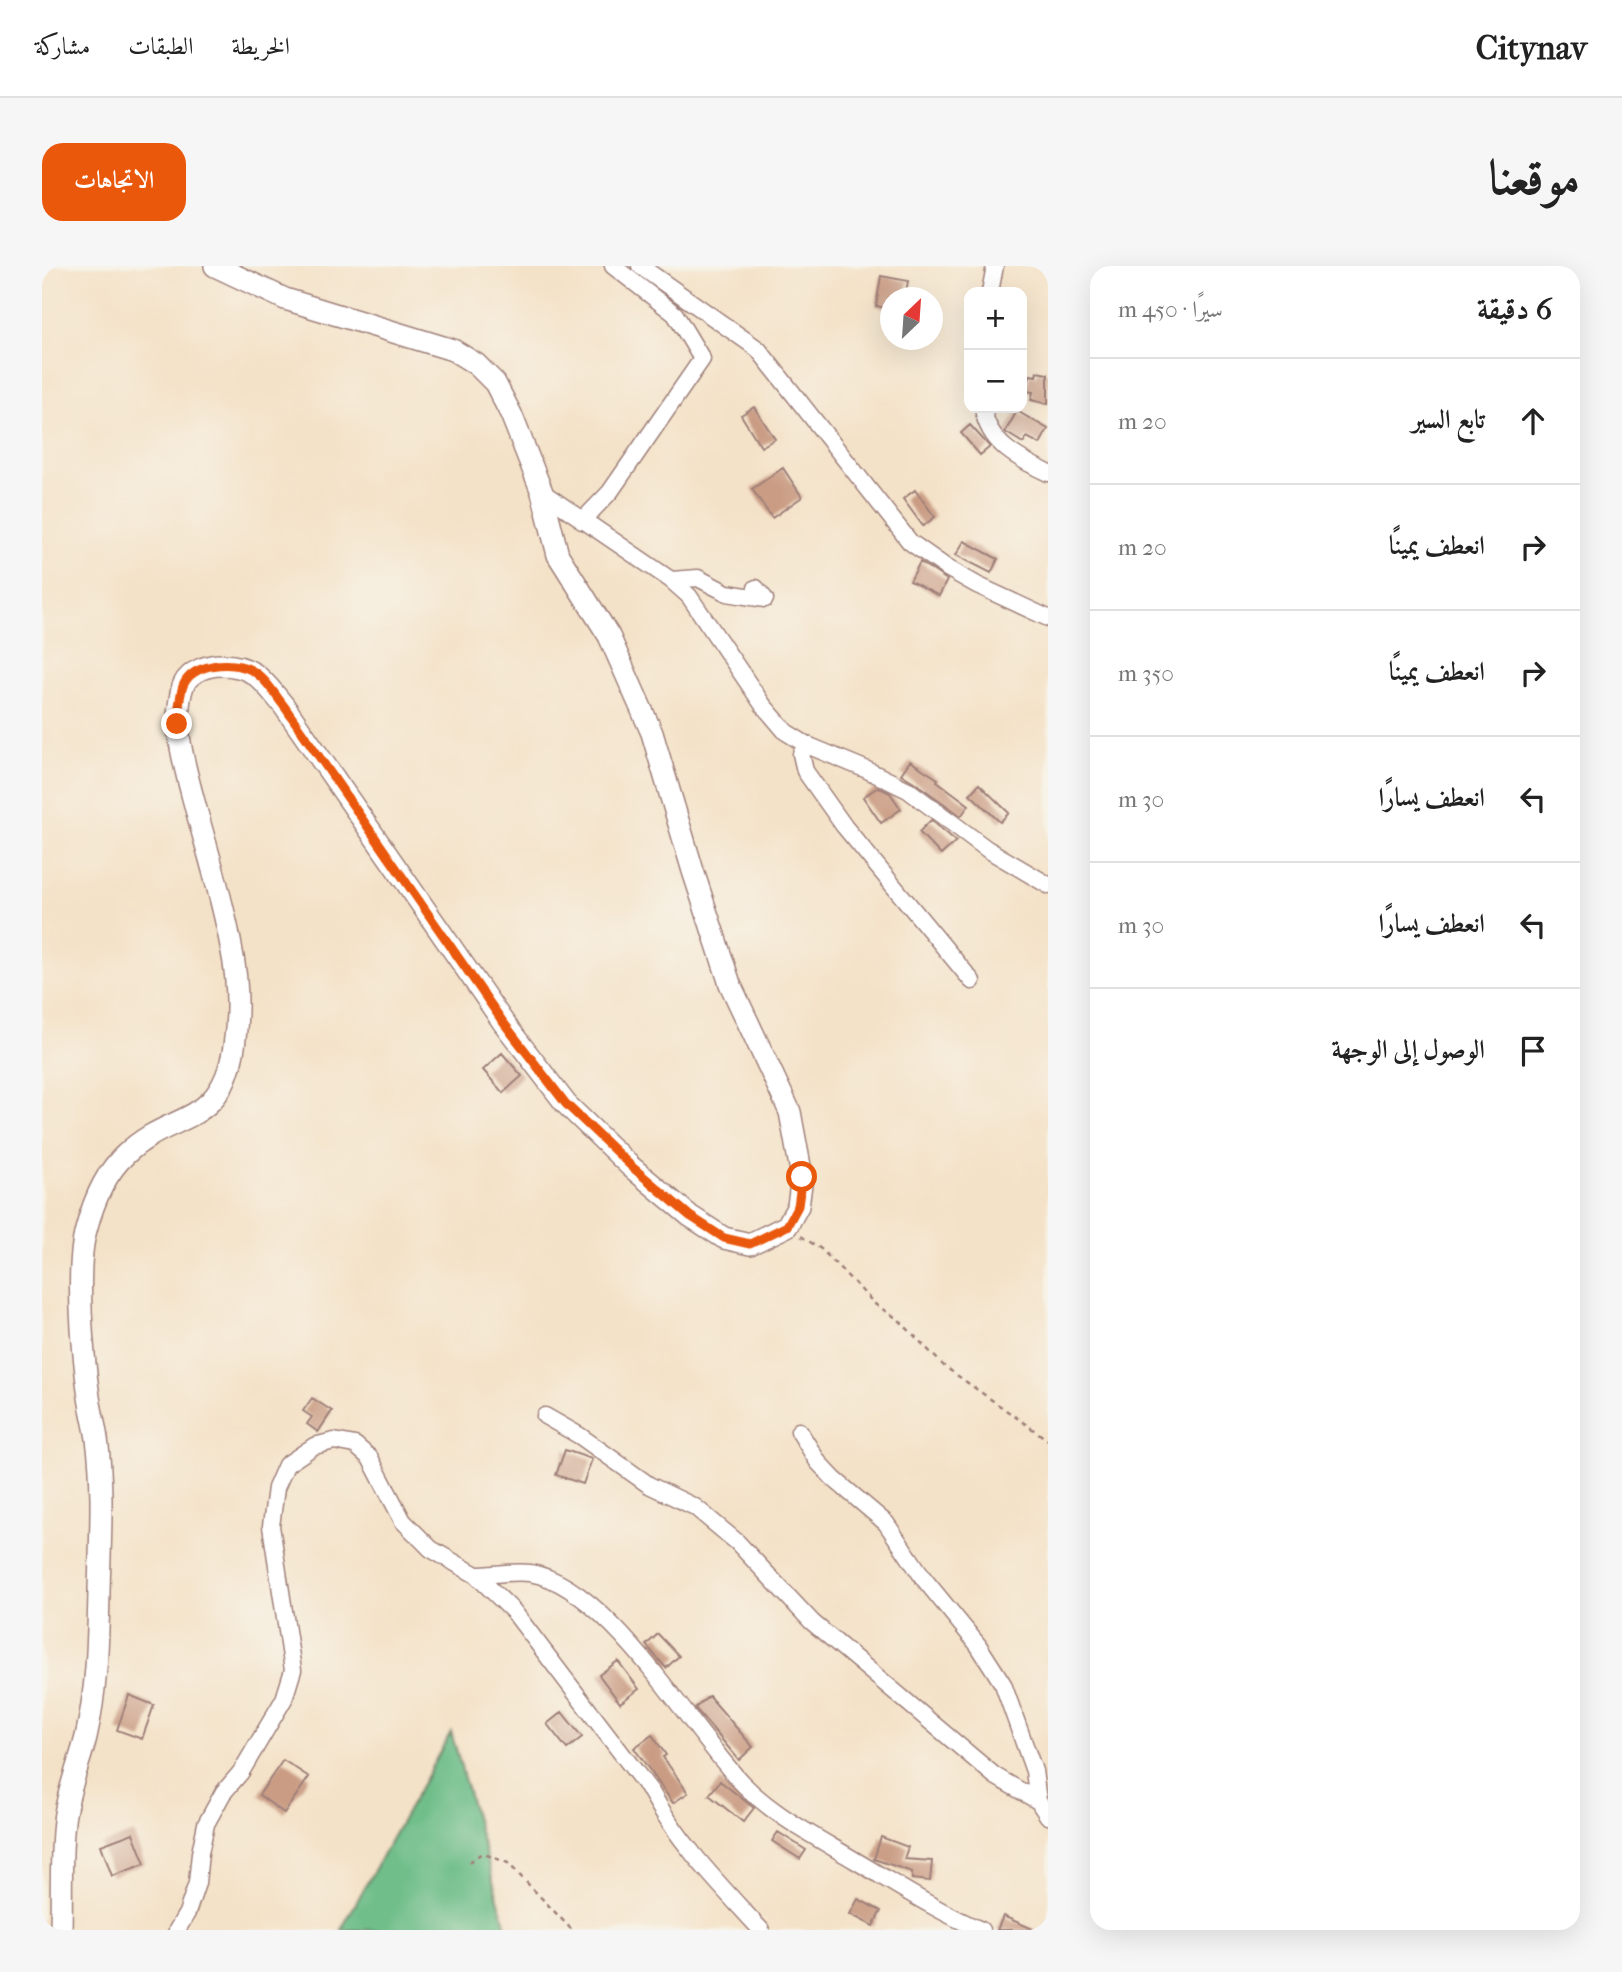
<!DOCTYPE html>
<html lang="ar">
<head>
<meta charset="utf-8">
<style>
  body { margin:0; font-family:"IM FELL French Canon",Amiri,serif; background:#f6f6f6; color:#222; direction:rtl }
  .controls { position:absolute; right:21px; top:21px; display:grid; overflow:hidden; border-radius:14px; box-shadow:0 7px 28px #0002 }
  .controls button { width:63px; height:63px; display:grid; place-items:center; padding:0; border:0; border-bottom:2px solid #e0e0e0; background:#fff; color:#222; font:35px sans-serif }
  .compass { position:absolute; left:838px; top:21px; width:63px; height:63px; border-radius:50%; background:#fff; box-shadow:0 7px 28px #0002; rotate:25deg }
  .stop { position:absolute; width:21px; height:21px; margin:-16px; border:5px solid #ea580c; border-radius:50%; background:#fff }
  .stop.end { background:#ea580c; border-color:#fff; box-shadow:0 2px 7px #0008 }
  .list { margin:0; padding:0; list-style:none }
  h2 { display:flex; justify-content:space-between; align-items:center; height:91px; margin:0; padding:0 28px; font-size:30px }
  h2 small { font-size:23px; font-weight:400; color:#767676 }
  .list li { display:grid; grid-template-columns:46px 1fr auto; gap:21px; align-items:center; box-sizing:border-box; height:126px; padding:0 28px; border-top:2px solid #e0e0e0 }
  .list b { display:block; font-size:26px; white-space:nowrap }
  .list em { font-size:23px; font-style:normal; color:#767676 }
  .icon { flex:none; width:38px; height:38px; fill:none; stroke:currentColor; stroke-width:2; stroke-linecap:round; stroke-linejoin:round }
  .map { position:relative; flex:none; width:1006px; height:1664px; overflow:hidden; direction:ltr; border-radius:21px }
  header { display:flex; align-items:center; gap:42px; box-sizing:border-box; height:98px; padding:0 35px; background:#fff; border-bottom:2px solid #e0e0e0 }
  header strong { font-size:33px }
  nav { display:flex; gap:38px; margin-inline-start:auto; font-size:24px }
  .intro { display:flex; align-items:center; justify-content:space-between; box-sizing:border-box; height:168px; padding:0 42px }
  h1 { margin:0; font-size:49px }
  .button { padding:18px 32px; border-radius:21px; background:#ea580c; color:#fff; font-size:24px; font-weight:700 }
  main { display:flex; gap:42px; padding:0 42px }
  aside { flex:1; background:#fff; border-radius:21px; box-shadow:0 7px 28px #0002 }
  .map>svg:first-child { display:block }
  .forest { fill:#6fbe8a; stroke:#5c6e5a; stroke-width:2 }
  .building { fill:#ca9c84 }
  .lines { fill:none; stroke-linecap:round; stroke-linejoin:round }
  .street-casing { stroke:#9f807a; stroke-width:19 }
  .secondary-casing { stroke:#9f807a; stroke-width:24 }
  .path { stroke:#9f807a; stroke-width:2.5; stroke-dasharray:5 5; stroke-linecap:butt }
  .street { stroke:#fff; stroke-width:16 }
  .secondary { stroke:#fff; stroke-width:21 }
  .route { stroke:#ea580c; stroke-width:9 }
</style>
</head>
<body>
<header>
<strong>Citynav</strong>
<nav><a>الخريطة</a><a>الطبقات</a><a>مشاركة</a></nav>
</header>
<div class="intro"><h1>موقعنا</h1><a class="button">الاتجاهات</a></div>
<main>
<aside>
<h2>6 دقيقة<small>سيرًا · 450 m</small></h2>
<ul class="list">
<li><svg class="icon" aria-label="ahead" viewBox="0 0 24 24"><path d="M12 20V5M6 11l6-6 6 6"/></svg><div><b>تابع السير</b></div><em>20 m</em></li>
<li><svg class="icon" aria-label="right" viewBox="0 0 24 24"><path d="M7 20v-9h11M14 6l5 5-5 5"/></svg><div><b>انعطف يمينًا</b></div><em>20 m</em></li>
<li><svg class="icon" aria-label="right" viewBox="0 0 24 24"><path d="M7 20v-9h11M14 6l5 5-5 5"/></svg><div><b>انعطف يمينًا</b></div><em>350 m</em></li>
<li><svg class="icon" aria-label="left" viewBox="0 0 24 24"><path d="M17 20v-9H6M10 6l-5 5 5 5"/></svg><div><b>انعطف يسارًا</b></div><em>30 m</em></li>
<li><svg class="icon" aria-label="left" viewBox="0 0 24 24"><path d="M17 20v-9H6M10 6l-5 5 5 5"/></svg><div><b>انعطف يسارًا</b></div><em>30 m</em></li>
<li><svg class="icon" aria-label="arrive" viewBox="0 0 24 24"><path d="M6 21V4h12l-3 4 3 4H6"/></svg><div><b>الوصول إلى الوجهة</b></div></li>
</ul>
</aside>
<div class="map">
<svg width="1006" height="1664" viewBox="0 0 1006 1664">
  <rect width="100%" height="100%" fill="#f7f3e8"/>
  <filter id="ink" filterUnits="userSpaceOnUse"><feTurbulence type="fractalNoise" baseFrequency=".0143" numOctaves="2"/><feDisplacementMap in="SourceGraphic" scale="14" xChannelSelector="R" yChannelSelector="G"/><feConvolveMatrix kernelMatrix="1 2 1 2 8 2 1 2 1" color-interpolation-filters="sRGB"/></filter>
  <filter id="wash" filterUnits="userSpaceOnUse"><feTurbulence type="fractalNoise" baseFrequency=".00686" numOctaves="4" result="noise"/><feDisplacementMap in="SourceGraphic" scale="28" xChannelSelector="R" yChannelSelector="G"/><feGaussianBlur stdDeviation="1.57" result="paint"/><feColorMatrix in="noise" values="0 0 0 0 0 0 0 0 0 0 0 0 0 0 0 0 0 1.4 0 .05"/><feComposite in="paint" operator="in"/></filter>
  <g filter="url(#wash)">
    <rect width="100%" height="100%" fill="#f4e2c8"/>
    <!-- forest -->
    <path class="forest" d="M409 1466 465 1664H299Z"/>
    <g id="blocks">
      <!-- building -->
      <path class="building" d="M839 10 866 15 863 32H849V43L834 40Z
        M995 106 1006 108V138L989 134 991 126 984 125 988 109 994 110Z
        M712 141 733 173 719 181 699 149Z
        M975 145 1006 163 998 178 985 171 981 177 963 166Z
        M928 159 948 181 938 189 919 167Z
        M741 202 760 231 730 252 710 223Z
        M873 224 893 251 881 260 861 233Z
        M922 275 956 293 949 307 914 289Z
        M878 296 905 314 897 330 868 315Z
        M868 495 896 513 895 515 927 539 919 550 872 516 859 508Z
        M937 518 967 547 958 556 928 528Z
        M836 521 848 527 859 543 839 557 821 531Z
        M889 554 914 575 899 589 877 566Z
        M460 787 480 810 461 827 441 804Z
        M270 1132 290 1145 276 1166 265 1158 270 1151 261 1145Z
        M523 1184 550 1193 541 1218 514 1209Z
        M616 1368 637 1390 624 1402 604 1379Z
        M576 1395 597 1423 578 1437 557 1409Z
        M87 1429 112 1439 100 1473 75 1464Z
        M667 1430 711 1481 697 1494 653 1442Z
        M520 1446 540 1471 525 1483 505 1458Z
        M610 1469 624 1489 621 1491 646 1527 631 1537 592 1482Z
        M241 1494 267 1511 242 1547 217 1529Z
        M678 1515 712 1542 701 1556 667 1529Z
        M736 1566 764 1584 758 1593 730 1575Z
        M91 1567 103 1598 70 1610 59 1579Z
        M839 1571 866 1581 862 1593 890 1595 888 1615 870 1613V1606L832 1593Z
        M816 1633 839 1645 831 1660 808 1648Z
        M961 1650 993 1664H955Z"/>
    </g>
  </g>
  <g filter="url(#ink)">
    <use href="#blocks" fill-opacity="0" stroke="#9f807a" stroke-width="2"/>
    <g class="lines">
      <defs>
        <path id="street" d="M598 0 716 83 868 276 905 302 935 319 1006 352
          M948 26 953 0
          M941 142C946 178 977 193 1006 207
          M500 226 629 314 647 330 721 439 744 466 765 479 823 503 866 524 945 583 1006 619
          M540 255 568 226 660 93 633 48 571 0
          M629 314 656 312 685 327 723 333 714 322
          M765 479 759 488 763 505 802 560 930 715
          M503 1150 538 1170 607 1219 653 1241 695 1276 770 1356 953 1510 996 1535
          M757 1165 776 1196 792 1213 844 1257 882 1313 936 1379 961 1418 992 1505 996 1535 1006 1550
          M434 1309C451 1309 471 1305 488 1307 566 1319 647 1462 700 1517 732 1550 774 1571 814 1595 855 1619 895 1645 939 1664
          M135 1664 145 1647 155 1617 158 1587 164 1558 181 1527 199 1506 242 1433 251 1404 229 1260 234 1222 244 1199 272 1180 292 1175 313 1179 328 1192 361 1255 389 1283 434 1309 472 1346 609 1526C638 1579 679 1620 719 1664"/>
        <path id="secondary" d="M19 1664C20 1628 18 1591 22 1555 25 1526 37 1499 44 1471 55 1423 56 1374 57 1326 58 1276 62 1223 55 1173 53 1159 49 1145 47 1131 41 1089 33 1003 44 964 51 937 63 907 84 888 130 844 179 863 192 781 197 747 196 714 189 680 180 630 164 581 151 532 145 509 138 485 136 461 135 453 138 425 142 418 148 405 166 399 179 399 213 399 222 416 242 440L461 756 524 838 588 900 648 950 682 972 708 978 745 960 756 940 760 911 748 846 688 718 651 605 610 467 567 370 516 289 500 226 469 148 453 117 434 98 411 84 243 33 173 0"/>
      </defs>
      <!-- street casing -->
      <use href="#street" class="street-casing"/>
      <!-- secondary casing -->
      <use href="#secondary" class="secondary-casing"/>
      <!-- path -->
      <path class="path" d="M759 970 779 983 834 1039 856 1053 902 1100 1006 1174
        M427 1596 440 1587 466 1597 530 1664"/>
      <!-- street -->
      <use href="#street" class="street"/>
      <!-- secondary -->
      <use href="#secondary" class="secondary"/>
    </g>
  </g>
  <g class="lines" filter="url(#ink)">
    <!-- route -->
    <path class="route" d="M135 458C137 446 137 431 141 420 150 397 190 394 209 404 223 411 233 429 242 440L461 756 524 838 589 900 648 950 682 972 708 978 745 960 756 940 760 911"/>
  </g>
</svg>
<div class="controls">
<button>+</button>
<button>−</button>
</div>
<svg class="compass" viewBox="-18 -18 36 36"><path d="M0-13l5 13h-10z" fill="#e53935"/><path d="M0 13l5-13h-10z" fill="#767676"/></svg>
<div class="stop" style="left:760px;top:911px"></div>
<div class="stop end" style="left:135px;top:458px"></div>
</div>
</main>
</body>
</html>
